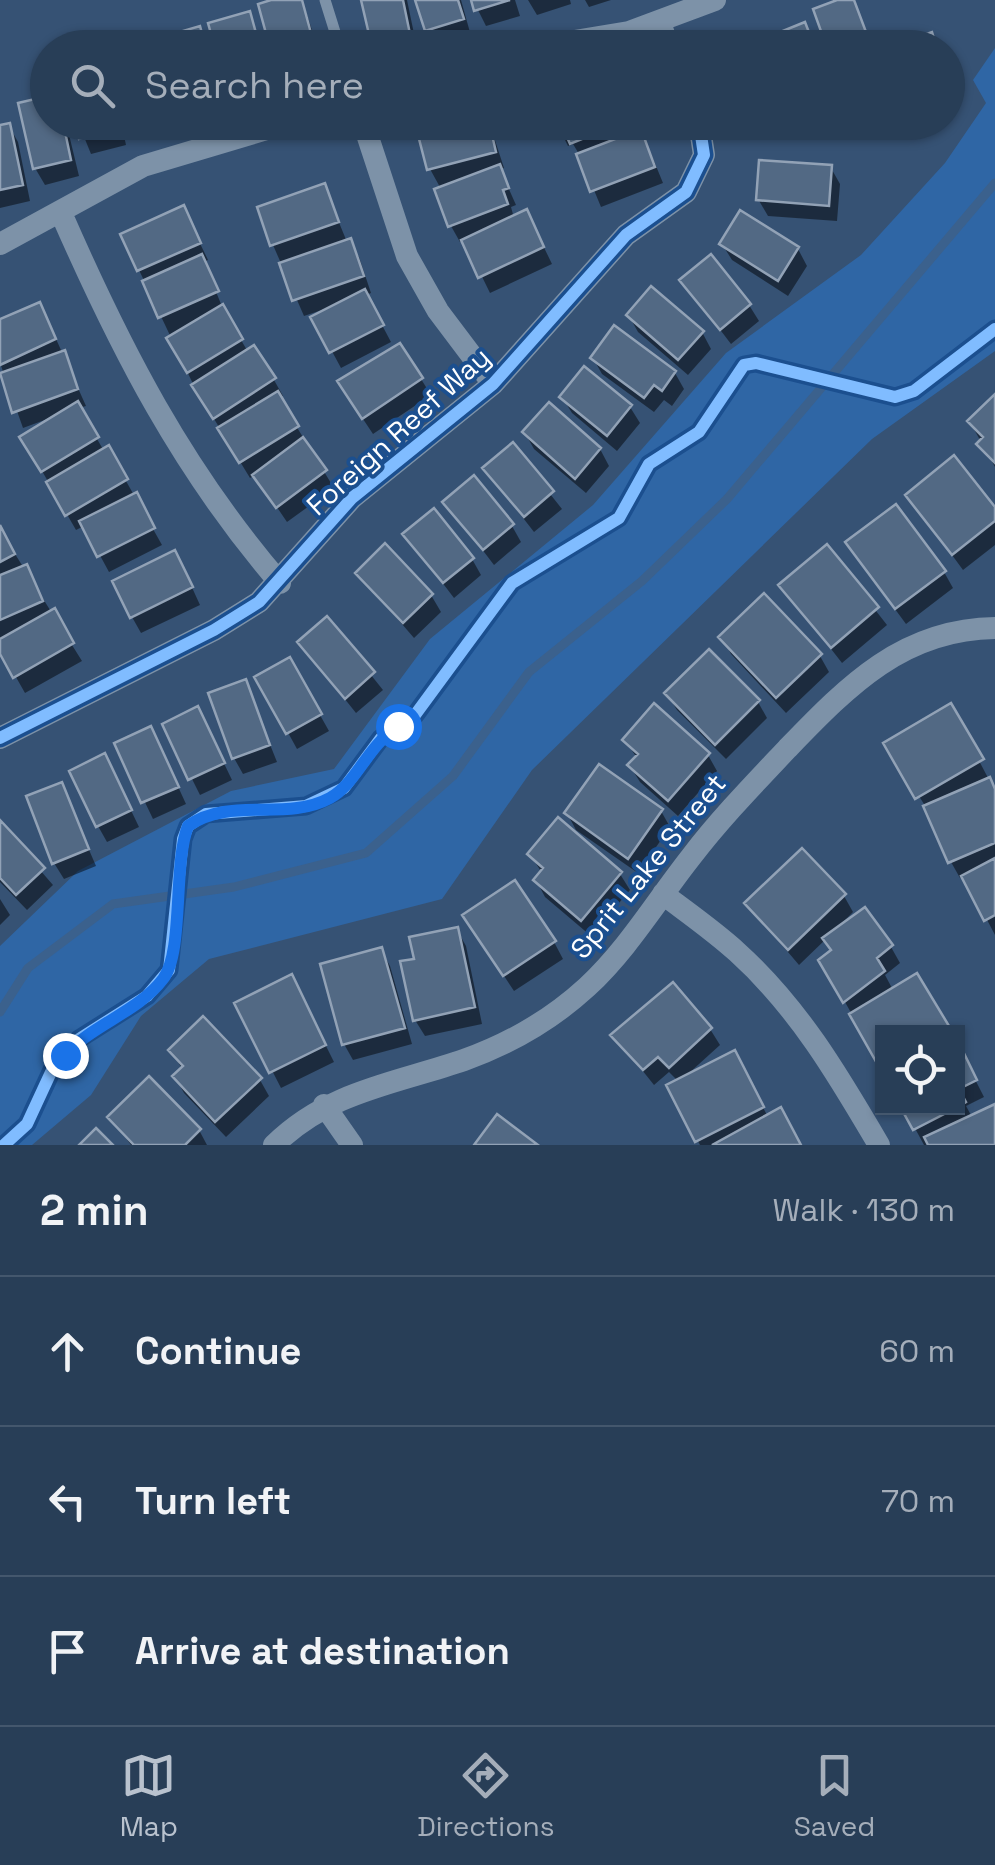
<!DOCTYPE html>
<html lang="en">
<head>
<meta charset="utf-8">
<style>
  body { margin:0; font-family:"Space Grotesk",sans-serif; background:#344961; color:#f1f3f6 }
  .controls { position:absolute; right:30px; bottom:30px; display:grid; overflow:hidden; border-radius:0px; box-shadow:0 2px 8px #0004 }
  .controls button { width:90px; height:90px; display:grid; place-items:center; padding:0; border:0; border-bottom:2px solid #44576d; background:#283e57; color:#f1f3f6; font:50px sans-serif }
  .stop { position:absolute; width:30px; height:30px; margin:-22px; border:8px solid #1a73e8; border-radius:50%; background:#fff }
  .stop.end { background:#1a73e8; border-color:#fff; box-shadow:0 2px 10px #0008 }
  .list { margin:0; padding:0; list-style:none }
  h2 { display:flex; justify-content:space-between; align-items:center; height:130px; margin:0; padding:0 40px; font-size:42px }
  h2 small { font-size:32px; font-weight:400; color:#a5aeba }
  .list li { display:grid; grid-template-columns:65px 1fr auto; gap:30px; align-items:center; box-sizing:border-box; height:150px; padding:0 40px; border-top:2px solid #44576d }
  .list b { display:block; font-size:38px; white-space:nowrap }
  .list em { font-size:32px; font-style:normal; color:#a5aeba }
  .icon { flex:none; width:55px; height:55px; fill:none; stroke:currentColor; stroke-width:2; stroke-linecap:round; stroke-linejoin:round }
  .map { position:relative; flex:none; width:995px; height:1145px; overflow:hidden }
  .search { position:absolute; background:#283e57; box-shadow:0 2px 8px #0004; left:30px; right:30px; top:30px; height:110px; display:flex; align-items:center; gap:25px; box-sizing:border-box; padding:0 35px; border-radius:55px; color:#a5aeba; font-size:38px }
  .sheet { height:580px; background:#283e57 }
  nav { display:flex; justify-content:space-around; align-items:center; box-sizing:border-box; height:140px; border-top:2px solid #44576d; background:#283e57; font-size:28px; color:#a5aeba }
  nav a { display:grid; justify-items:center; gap:5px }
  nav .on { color:#b9c2ce }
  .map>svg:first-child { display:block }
  .green { fill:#2f66a5 }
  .shadow { fill:#0007 }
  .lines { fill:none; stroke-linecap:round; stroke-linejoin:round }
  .stream { stroke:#3b618d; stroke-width:9 }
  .building { fill:#526984; stroke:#92a2b6; stroke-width:2.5 }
  .lane { stroke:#7d92a8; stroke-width:11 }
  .street { stroke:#7d92a8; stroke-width:22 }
  .cycleway-casing { stroke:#1b4f8f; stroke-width:19 }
  .cycleway { stroke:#80bcff; stroke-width:12 }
  .route { stroke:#1a73e8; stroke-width:12 }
  .labels { text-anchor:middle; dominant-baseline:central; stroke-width:8; stroke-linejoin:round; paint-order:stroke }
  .street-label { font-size:28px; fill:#fff; stroke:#1b4f8f }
</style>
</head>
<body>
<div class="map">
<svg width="995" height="1145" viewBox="0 0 995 1145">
  <rect width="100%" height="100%" fill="#365274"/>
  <!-- green -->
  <path class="green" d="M995 48V351L872 439 532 770 442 899 209 959 141 1016 91 1095 32 1145H0V946L78 871 231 791 334 769 430 639 593 505 726 353 861 255 945 163 986 103 973 80Z"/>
  <!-- shadow -->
  <path class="shadow" d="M280 0H302L318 48H272Z
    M364 0H407L417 48H376Z
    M418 0H461L471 36 436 46Z
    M473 0H515L520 16 486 26Z
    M528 0H570L571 4 537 15Z
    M585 0H611L589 7Z
    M249 14 263 48H217Z
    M948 73 959 108 948 112Z
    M48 122H66L79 176 45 185 35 168Z
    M78 122H121L126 145 91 154Z
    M132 122H176L177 126 140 136Z
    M489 122 504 168 500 169 516 205 511 207 514 218 535 229 552 264 490 293 464 240 460 242 451 226 441 189 430 169Z
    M556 122H638L663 183 601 207 579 154 573 144 568 146Z
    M750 122H785L760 138Z
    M9 126 18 142 30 201 0 208V127Z
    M831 168 840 184 837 221 768 216 758 199Z
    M324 186 347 242 359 257 371 293 366 295 391 342 341 368 314 318 325 309 304 316 273 245Z
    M183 208 208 260 204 262 223 309 248 352 253 348 274 380 283 396 279 398 334 488 287 522 255 475 250 478 194 386 139 270Z
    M722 244 798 249 807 266 788 296 732 260Z
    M683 281 749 305 759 321 731 344Z
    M629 316 702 332 711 349 688 375 638 332Z
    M48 321 86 406 79 408 104 451 108 449 162 545 109 572 84 526 76 530 23 438 50 418 23 428 0 363V322Z
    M593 358 675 373 684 389 672 406 664 400 654 412 602 374Z
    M421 379 431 395 373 434 349 398Z
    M562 397 630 407 640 423 617 451 572 413Z
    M995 398V467L970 422Z
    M525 433 600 449 609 466 586 493 534 449Z
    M512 446 562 509 534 532 485 469Z
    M908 495 995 511V545L963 570Z
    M446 502 512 526 521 542 494 565Z
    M0 530 82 661 25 693 0 649Z
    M406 535 472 559 481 575 454 598Z
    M827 548 887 625 842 663 782 586Z
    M858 559 944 572 953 588 906 624Z
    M184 570 200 605 141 633 132 617Z
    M358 573 431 595 441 612 414 638Z
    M327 620 383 690 356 713 300 643Z
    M722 637 820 656 829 672 786 713 731 654Z
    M289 660 329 731 297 749 258 678Z
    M245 682 277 762 243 774 234 758Z
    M667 694 758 702 767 718 726 759 677 710Z
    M950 706 995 791V935L964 876 960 878 951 862 929 812 886 744Z
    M165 725 206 726 232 780 200 795Z
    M625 740 708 755 717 771 678 816 640 782 630 766 637 758Z
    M117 744 159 745 186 804 153 819Z
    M113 773 139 827 107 842 98 826Z
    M61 785 96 866 64 879 54 863Z
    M661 811 670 827 638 873 576 830 567 813Z
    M0 824 53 885 27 910 0 882Z
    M530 854 620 874 630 890 591 936 545 897 536 880 542 873Z
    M844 896 853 912 843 922 891 947 900 963 885 975 893 990 916 976 950 1032H882V1068L822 961 833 951 826 939 799 965 747 904Z
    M0 899 10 915 0 925Z
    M457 930 466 946 482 1024 425 1036 415 1020Z
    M475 932 554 942 563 959 514 991Z
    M381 950 390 966 412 1044 353 1060 344 1044Z
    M300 994 334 1062 281 1088 238 1004Z
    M710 1029 720 1045 688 1074 743 1069 768 1117 799 1145H700L669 1086 678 1081 669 1072 654 1085 614 1035Z
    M958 1046 984 1097 966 1106 972 1117 995 1109V1145H924L904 1108H958Z
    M171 1051 260 1080 269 1096 226 1137 184 1093 175 1077 183 1070Z
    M110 1117 199 1130 207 1145H131Z"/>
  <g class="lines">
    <!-- stream -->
    <path class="stream" d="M0 1012 28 968 113 904 234 887 366 853 453 776 529 672 642 581 727 499 995 183"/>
  </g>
  <!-- building -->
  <path class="building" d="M271 0H302L315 48H270L258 4Z
    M361 0H403L410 34 371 43Z
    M415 0H458L464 19 425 31Z
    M471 0H510L474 11Z
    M837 0H854L872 48H827L813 9Z
    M250 11 260 48H215L208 23Z
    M805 22 815 48H772L768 37Z
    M200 26 206 48H165L162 37Z
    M932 32 937 48H891L890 46Z
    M150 33 153 48H109L108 43Z
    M48 96V122H63L71 160 33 169 18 103Z
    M75 122H117L119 128 79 139Z
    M448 122H489L496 152 427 170 417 131Z
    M553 122H624L570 144 563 128 557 131Z
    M10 123 23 185 0 190V125Z
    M641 129 655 167 590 192 576 154Z
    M759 160 832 165 829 206 756 200Z
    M500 164 509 188 503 190 508 204 448 227 434 189Z
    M325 183 339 222 270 246 257 207Z
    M184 205 201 243 137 271 120 234Z
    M527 209 544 247 478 278 461 240Z
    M740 210 799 247 778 281 719 244Z
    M351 238 364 276 292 301 279 263Z
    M202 254 219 291 158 318 142 281Z
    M711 254 751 304 720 330 679 280Z
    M651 286 704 331 678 360 626 315Z
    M365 289 384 325 329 353 310 317Z
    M40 302 56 339 0 365V319Z
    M223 304 243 339 187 373 166 338Z
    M614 325 676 371 662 391 654 385 644 398 590 358Z
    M400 343 423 378 362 419 337 381Z
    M254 345 276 378 213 419 191 385Z
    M65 350 78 389 12 413 0 373Z
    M584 366 632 405 607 436 559 397Z
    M278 391 299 426 239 463 217 428Z
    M995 394V463L976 444 983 437 967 421Z
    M78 401 99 437 41 472 19 437Z
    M549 402 601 448 575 479 522 432Z
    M303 437 327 470 276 508 252 475Z
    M513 442 554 491 524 517 482 468Z
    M109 445 128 479 65 516 46 482Z
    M954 455 995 507V521L952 555 905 495Z
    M474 475 514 524 483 550 442 502Z
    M137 492 155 528 97 557 79 521Z
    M896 504 946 571 895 609 845 542Z
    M434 508 474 558 443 583 402 534Z
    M0 525 15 554 0 562Z
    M385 543 433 594 403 623 355 573Z
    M827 544 879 607 831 648 778 585Z
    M175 550 193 587 130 618 112 581Z
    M27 564 43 601 0 620V575Z
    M764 593 822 654 776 698 718 637Z
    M55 608 74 643 13 678 0 654V639Z
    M327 616 375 672 345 699 297 642Z
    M709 649 760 700 715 745 664 693Z
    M290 657 322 714 286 734 254 677Z
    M246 679 270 745 232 759 208 693Z
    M654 703 710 753 668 801 627 765 638 754 622 740Z
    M951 703 984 759 915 799 883 743Z
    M198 706 225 763 188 780 162 724Z
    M151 726 179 787 141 803 114 743Z
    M105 753 132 810 96 827 69 771Z
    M599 764 663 809 628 859 564 813Z
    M990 777 995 789V843L948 863 923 806Z
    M62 782 89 849 52 864 26 796Z
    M558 817 622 872 581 921 533 880 543 868 527 854Z
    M0 820 45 868 16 895 0 878Z
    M802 848 846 894 788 950 744 903Z
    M995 858V915L984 921 961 876Z
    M515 880 556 941 503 976 462 915Z
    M865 907 893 945 877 958 885 971 843 1003 818 960 831 950 822 938Z
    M458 927 475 1007 413 1021 400 961 414 959 409 937Z
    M382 947 405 1028 342 1045 320 964Z
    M917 973 949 1026 937 1032H882V1063L878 1065 849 1014Z
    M292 974 326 1045 269 1073 234 1003Z
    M673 982 712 1028 669 1068 658 1057 643 1070 610 1035Z
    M203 1016 262 1078 215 1122 172 1076 183 1066 168 1050Z
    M958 1041 977 1080 959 1089 966 1102 958 1107Z
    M735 1050 764 1107 695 1142 666 1085Z
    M149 1076 201 1129 185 1145H134L107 1117Z
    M995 1104V1145H928L924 1137Z
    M781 1107 801 1145H712Z
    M901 1108H956L913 1130Z
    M497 1114 538 1145H474Z
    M96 1128 113 1145H79Z"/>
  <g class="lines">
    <!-- lane -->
    <path class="lane" d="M325 0 340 48"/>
    <!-- street -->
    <path class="street" d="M660 23 669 48
      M532 48 629 32 715 0
      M363 122 407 256 438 311 493 384
      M61 213C121 350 182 469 280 583
      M0 244 143 166 290 122
      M0 738 214 630 259 602 352 498 493 384 626 235 686 192 704 155 699 122
      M663 894C688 913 714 931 737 952 798 1007 838 1075 879 1145
      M324 1105 352 1145
      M274 1145C329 1091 394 1084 464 1060 509 1044 552 1019 587 987 628 949 657 900 691 857 720 819 754 784 787 749 847 687 902 629 995 628"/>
    <defs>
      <path id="cycleway" d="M0 738 214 630 259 602 352 498 493 384 626 235 686 192 704 155 699 122
        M4 1145 27 1124 52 1070 79 1039 147 996 169 970 183 839 188 826 206 814 306 806 344 788 381 738 415 715 512 583 619 518 649 464 699 432 744 365 756 363 895 397 914 391 995 329"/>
    </defs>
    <!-- cycleway casing -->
    <use href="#cycleway" class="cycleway-casing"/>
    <!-- cycleway -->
    <use href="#cycleway" class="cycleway"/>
  </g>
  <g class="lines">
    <!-- route -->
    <path class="route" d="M65 1055C93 1024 138 1012 163 979 184 952 173 864 188 826 230 796 286 822 330 798 357 783 366 748 398 726"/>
  </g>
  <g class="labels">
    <!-- street labels -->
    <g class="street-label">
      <text transform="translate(398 431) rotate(-42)">Foreign Reef Way</text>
      <text transform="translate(648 866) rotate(-51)">Sprit Lake Street</text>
    </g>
  </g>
</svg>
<div class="controls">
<button><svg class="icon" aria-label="locate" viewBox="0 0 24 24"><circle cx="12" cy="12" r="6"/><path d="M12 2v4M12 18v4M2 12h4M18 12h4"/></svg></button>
</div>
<div class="stop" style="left:398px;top:726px"></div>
<div class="stop end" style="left:65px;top:1055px"></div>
<div class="search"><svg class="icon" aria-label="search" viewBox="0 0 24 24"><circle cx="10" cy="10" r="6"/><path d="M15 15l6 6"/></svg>Search here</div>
</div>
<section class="sheet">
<h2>2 min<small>Walk · 130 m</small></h2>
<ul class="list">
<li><svg class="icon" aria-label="ahead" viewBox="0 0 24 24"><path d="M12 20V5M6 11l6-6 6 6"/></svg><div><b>Continue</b></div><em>60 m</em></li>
<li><svg class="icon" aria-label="left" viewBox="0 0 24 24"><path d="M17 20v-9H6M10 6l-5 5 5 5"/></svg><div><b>Turn left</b></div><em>70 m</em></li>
<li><svg class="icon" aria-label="arrive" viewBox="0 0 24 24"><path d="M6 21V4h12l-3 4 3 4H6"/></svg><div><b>Arrive at destination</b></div></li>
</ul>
</section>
<nav>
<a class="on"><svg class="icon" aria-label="map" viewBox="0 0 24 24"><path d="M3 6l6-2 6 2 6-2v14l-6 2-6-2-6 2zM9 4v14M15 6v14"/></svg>Map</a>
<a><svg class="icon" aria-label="directions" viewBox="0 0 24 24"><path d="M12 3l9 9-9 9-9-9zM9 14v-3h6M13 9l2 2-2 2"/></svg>Directions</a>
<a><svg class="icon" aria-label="saved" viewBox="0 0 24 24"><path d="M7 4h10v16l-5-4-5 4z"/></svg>Saved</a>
</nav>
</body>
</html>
